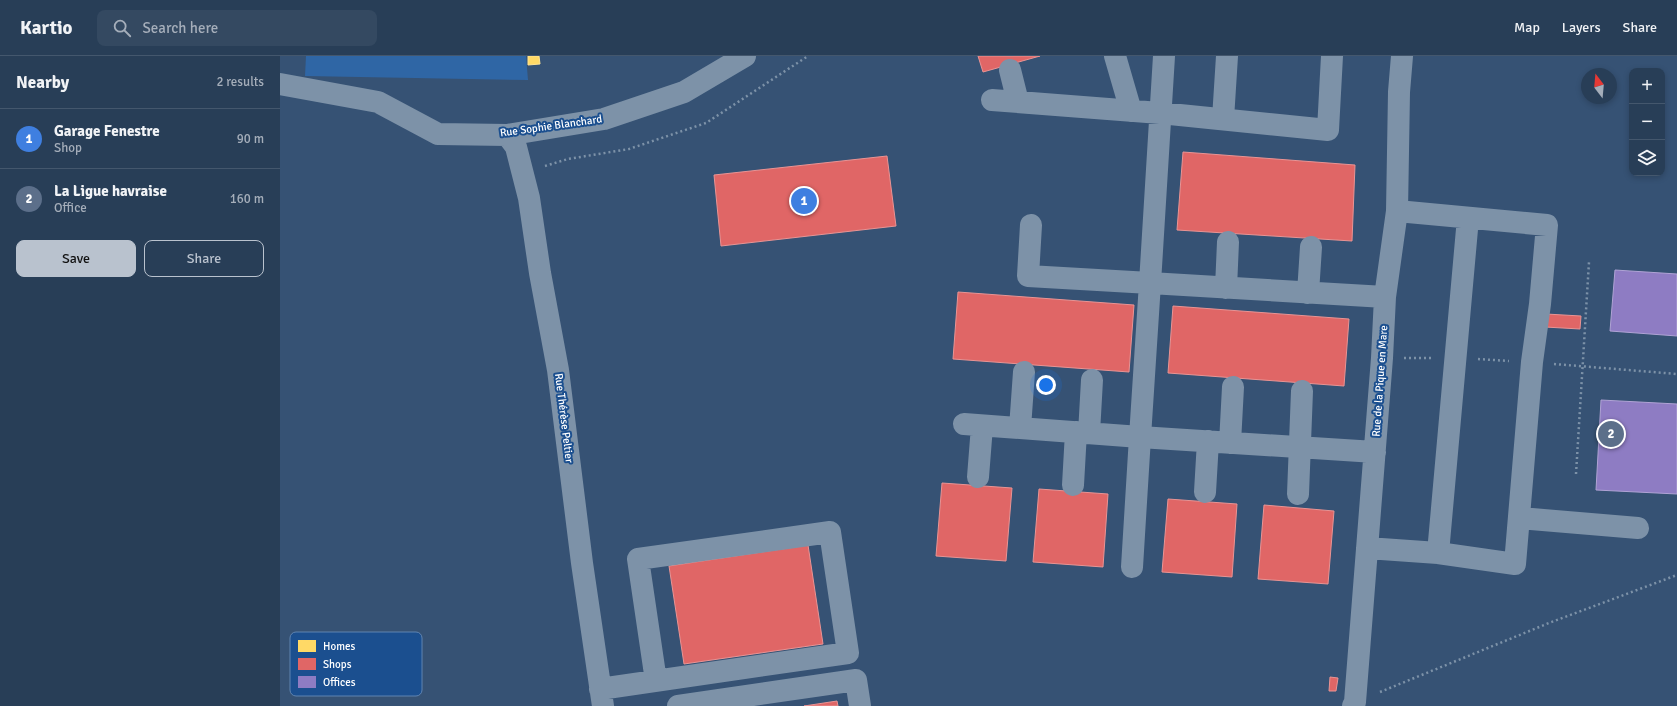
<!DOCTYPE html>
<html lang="en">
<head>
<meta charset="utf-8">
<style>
  body { margin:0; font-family:Signika,sans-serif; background:#344961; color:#f1f3f6 }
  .controls { position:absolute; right:12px; top:12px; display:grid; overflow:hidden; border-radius:8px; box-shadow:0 2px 6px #0003 }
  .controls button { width:36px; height:36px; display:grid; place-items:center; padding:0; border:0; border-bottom:1px solid #44576d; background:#283e57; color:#f1f3f6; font:20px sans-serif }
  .compass { position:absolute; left:1301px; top:12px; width:36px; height:36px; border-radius:50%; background:#283e57; box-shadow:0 2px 6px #0003; rotate:344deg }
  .you { position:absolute; left:766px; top:329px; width:14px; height:14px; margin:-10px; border:3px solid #fff; border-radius:50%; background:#1a73e8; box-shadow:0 0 0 6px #1a73e833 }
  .badge { display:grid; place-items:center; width:26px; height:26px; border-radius:50%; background:#b9c2ce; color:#fff; font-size:13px; font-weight:700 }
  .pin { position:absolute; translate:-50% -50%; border:2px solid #fff; box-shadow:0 1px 4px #0006 }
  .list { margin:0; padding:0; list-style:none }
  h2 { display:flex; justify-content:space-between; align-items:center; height:52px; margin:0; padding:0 16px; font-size:17px }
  h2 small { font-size:13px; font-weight:400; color:#a5aeba }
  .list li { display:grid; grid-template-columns:26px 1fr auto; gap:12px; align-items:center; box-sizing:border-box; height:60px; padding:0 16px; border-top:1px solid #44576d }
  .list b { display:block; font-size:15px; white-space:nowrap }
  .list p { margin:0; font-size:13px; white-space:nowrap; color:#a5aeba }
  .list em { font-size:13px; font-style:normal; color:#a5aeba }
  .actions { display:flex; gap:8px; padding:12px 16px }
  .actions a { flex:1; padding:9px 0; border:1px solid #b9c2ce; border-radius:8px; text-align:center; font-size:14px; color:#b9c2ce }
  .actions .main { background:#b9c2ce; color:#111 }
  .icon { flex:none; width:22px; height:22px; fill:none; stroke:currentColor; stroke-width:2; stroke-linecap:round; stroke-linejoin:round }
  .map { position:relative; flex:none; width:1397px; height:650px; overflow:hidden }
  header { display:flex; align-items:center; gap:24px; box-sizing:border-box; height:56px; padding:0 20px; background:#283e57; border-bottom:1px solid #44576d }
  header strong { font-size:19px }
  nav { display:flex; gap:22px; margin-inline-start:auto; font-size:14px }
  .search { width:280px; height:36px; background:#344961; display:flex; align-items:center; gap:10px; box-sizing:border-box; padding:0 14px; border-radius:8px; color:#a5aeba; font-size:15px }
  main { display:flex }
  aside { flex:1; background:#283e57 }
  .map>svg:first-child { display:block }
  .green { fill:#2f66a5 }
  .homes { fill:#ffd966; stroke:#ffe494 }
  .shops { fill:#e06666; stroke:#e99494 }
  .offices { fill:#8e7cc3; stroke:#b0a3d5 }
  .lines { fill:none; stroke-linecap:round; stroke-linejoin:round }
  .path { stroke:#7d92a8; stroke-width:2.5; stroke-dasharray:2 3; stroke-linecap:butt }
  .minor { stroke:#7d92a8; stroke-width:22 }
  .labels { text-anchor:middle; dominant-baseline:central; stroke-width:4; stroke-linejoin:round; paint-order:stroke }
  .street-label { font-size:11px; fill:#fff; stroke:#1b4f8f }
  .key { fill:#1b4f8f; stroke:#5f84b1; stroke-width:1 }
  .key-label { font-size:11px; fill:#fff }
</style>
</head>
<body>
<header>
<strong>Kartio</strong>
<div class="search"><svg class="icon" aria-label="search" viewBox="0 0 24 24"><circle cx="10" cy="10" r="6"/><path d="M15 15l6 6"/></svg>Search here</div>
<nav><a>Map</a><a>Layers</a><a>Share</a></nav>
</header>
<main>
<aside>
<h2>Nearby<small>2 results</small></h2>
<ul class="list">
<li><span class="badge" style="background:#3f7fe0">1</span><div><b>Garage Fenestre</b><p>Shop</p></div><em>90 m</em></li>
<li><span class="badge" style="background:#5c6f8a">2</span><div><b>La Ligue havraise</b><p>Office</p></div><em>160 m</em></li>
</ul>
<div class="actions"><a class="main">Save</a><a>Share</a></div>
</aside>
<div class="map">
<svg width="1397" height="650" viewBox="0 0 1397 650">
  <rect width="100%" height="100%" fill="#365274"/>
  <!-- green -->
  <path class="green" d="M26 0H246L248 24 25 20Z"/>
  <!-- homes -->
  <path class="homes" d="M248 0H259L260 8 248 9Z"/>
  <!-- shops -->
  <path class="shops" d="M698 0H760L703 16Z
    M903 96 1075 109 1072 185 897 174Z
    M607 100 616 170 441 190 434 119Z
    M678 236 854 249 849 316 673 303Z
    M893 250 1069 263 1064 330 888 317Z
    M1266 258 1301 260 1300 273 1265 271Z
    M662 427 732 432 726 505 656 500Z
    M759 433 828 438 823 511 753 506Z
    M888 443 957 448 952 521 882 516Z
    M984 449 1054 455 1048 528 978 523Z
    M528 489 543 588 404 608 389 510Z
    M1050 621 1058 622 1056 635H1049Z
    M557 645 558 650H524Z"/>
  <!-- offices -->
  <path class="offices" d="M1335 214 1397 218V280L1330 275Z
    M1321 344 1397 348V438L1316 434Z"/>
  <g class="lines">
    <!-- path -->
    <path class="path" d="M265 110 288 103 349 93 426 67 528 0
      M1124 302H1153
      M1198 303 1229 305
      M1274 308 1397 318
      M1296 418 1309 206
      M1100 636 1269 567 1397 519"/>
    <!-- minor -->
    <path class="minor" d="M835 0 851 55
      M884 0 870 227 1105 241
      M730 14 738 46
      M0 28 98 46 158 78 227 79 324 63 404 36 465 0
      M712 44 880 57 1048 74 1052 0
      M943 63 947 0
      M227 79 236 91 249 142 260 217 278 314 302 507 323 650
      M1117 155 1267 169 1260 248 1252 306 1235 508 1158 497 1188 162
      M751 169 748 220 870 227 860 381 1095 396
      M946 232 948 186
      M1028 237 1031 191
      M684 368 860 381 852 511
      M740 372 744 316
      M809 377 812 324
      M950 387 953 331
      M698 421 702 370
      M793 429 796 376
      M925 436 928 385
      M1018 438 1022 335
      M1240 462 1358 472
      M1087 492 1158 497
      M320 633 568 597 550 476 358 503 376 625
      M398 650 576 624 580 650
      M1073 650 1075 646 1102 302 1105 241 1117 155 1119 36 1122 0"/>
  </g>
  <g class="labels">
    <!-- street labels -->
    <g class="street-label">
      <text transform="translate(271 70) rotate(-8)">Rue Sophie Blanchard</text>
      <text transform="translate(1100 325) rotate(-86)">Rue de la Pique en Mare</text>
      <text transform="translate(284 362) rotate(83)">Rue Thérèse Peltier</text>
    </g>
  </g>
  <!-- legend -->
  <rect x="10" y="576" width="132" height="64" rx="6" class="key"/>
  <rect x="18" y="584" width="18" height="12" fill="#ffd966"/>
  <rect x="18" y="602" width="18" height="12" fill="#e06666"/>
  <rect x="18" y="620" width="18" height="12" fill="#8e7cc3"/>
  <g class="key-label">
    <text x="43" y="594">Homes</text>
    <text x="43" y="612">Shops</text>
    <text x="43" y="630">Offices</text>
  </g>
</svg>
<div class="controls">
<button>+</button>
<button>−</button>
<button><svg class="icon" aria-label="layers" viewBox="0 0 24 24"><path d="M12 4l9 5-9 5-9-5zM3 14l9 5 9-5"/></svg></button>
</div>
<svg class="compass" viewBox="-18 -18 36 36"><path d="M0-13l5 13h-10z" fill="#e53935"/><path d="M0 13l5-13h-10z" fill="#a5aeba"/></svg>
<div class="you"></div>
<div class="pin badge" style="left:524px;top:145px;background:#3f7fe0">1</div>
<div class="pin badge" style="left:1331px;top:378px;background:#5c6f8a">2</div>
</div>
</main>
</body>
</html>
